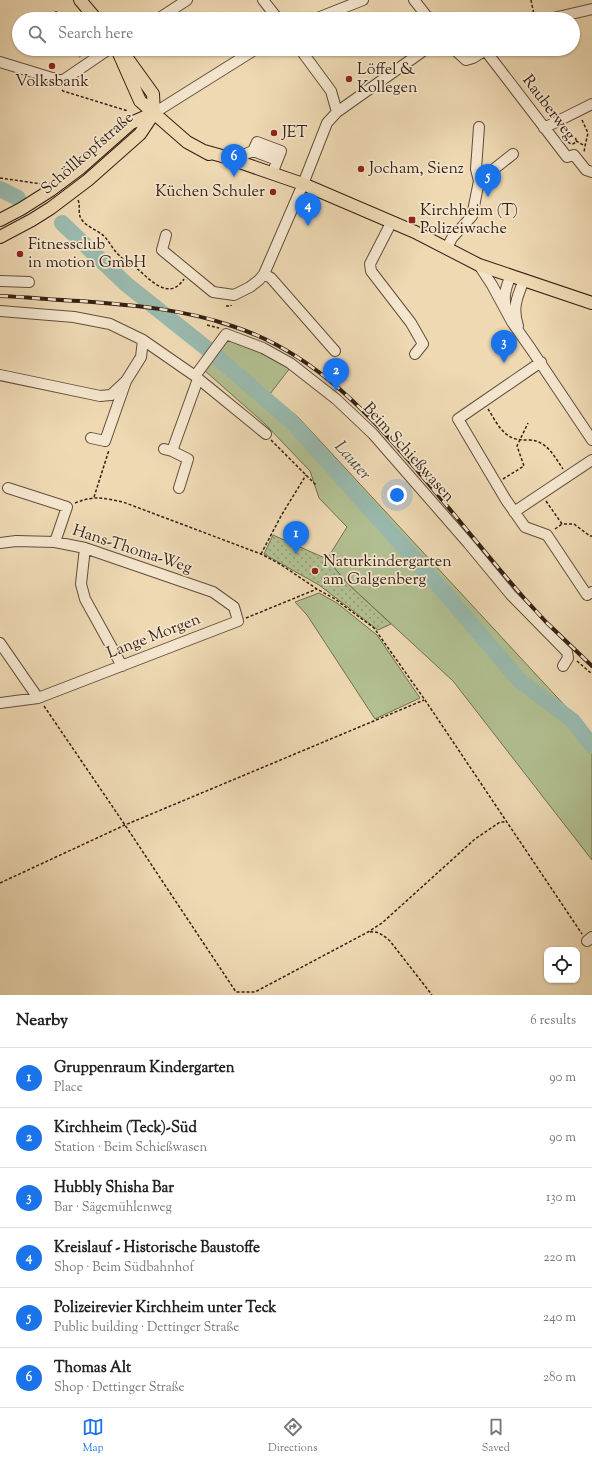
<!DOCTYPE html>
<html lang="en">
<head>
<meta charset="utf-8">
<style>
  body { margin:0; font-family:"Sorts Mill Goudy",serif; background:#f6f6f6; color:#222 }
  .controls { position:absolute; right:12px; bottom:12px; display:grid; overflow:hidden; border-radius:8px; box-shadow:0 1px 3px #0004 }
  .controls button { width:36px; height:36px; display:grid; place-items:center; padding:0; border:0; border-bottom:1px solid #e0e0e0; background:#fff; color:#222; font:20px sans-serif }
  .you { position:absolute; left:397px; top:495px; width:14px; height:14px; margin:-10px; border:3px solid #fff; border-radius:50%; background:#1a73e8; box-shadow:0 0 0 6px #1a73e833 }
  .badge { display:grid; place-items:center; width:26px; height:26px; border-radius:50%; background:#1a73e8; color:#fff; font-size:13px; font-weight:700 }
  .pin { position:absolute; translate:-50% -33px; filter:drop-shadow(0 1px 2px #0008) }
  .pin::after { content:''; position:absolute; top:21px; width:14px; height:12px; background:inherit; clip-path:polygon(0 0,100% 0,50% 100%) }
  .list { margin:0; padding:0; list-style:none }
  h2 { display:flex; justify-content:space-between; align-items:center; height:52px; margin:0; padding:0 16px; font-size:17px }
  h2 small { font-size:13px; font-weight:400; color:#767676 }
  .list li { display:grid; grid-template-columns:26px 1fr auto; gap:12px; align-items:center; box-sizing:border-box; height:60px; padding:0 16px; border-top:1px solid #e0e0e0 }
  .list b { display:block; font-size:15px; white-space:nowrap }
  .list p { margin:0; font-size:13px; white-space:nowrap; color:#767676 }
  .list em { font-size:13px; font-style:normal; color:#767676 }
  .icon { flex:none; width:22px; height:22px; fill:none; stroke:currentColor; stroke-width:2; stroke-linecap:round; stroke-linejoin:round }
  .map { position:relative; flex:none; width:592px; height:995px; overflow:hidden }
  .search { position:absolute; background:#fff; box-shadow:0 1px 3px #0004; left:12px; right:12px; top:12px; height:44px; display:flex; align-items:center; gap:10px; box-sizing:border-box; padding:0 14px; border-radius:22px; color:#767676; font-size:15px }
  .sheet { height:412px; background:#fff }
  nav { display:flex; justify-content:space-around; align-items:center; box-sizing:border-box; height:56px; border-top:1px solid #e0e0e0; background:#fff; font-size:11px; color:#767676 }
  nav a { display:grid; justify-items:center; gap:2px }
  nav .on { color:#1a73e8 }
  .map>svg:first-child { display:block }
  .green { fill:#b2c092; stroke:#737052 }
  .park { fill:url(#park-dots); stroke:#737052 }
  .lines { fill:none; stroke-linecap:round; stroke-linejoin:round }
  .river { stroke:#99baae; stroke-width:16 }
  .minor-casing { stroke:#624e3b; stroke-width:12 }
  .major-casing { stroke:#341f13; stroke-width:14 }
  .path { stroke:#341f13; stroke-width:1.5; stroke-dasharray:3 2; stroke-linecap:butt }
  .minor { stroke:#f4e6ce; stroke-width:10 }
  .major { stroke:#eed9b3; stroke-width:12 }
  .rail-casing { stroke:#341f13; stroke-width:4 }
  .rail { stroke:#f4e6ce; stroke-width:2.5; stroke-dasharray:8; stroke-linecap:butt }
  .poi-dot { fill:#8f2418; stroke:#f4e6ce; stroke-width:1.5 }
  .labels { text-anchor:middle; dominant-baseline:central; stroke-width:3.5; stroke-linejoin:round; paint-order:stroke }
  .poi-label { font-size:16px; fill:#341f13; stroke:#f4e6ce; text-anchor:start }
  .street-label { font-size:16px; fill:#341f13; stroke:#f4e6ce }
  .water-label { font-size:17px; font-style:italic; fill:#524e42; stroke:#f4e6ce }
</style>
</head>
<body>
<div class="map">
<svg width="592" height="995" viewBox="0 0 592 995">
  <defs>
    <pattern id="park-dots" width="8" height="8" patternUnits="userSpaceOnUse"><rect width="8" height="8" fill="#b2c092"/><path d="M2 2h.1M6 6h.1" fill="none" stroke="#929b76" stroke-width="1.8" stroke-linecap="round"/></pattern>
  </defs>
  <rect width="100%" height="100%" fill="#eed9b3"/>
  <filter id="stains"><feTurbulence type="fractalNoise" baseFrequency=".005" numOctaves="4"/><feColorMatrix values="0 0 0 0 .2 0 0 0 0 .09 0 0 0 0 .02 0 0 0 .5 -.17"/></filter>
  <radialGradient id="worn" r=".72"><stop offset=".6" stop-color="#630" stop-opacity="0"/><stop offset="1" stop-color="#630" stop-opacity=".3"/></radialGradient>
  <!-- green -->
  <path class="green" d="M228 339 261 353 290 368 270 394 298 417 592 735V860L453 681 346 582 327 559 347 527 319 498 310 471 264 423 204 370Z
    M319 593 337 603 377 635 420 698 375 719 307 615 295 602Z"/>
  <!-- park -->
  <path class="park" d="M273 535 327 559 347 583 391 624 378 630 319 585 264 554Z"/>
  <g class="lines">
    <!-- river -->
    <path class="river" d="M0 189 18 198
      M62 223 126 284 210 351 292 422 444 592 519 680 573 721 592 746"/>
    <defs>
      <path id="minor" d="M263 0 278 19
        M414 0 429 19
        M158 19 187 0
        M315 19 363 0
        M549 19 592 9
        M300 49 331 91 337 112
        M454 49 466 60 473 58 487 49
        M485 50 567 157 574 155 586 170 592 172
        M0 62 62 81 109 49
        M154 113 256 49
        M544 128 592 104
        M253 151 277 160
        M239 162 243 155 253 151 257 142 281 151 272 174
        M479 181 513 154
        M391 223 370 264 371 271 411 323 423 344 415 354
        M166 235 162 250 213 292 234 295 250 287 259 280 264 274 303 184 327 123 337 112 426 49
        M447 248 452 238 472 216 479 181 476 169 479 127
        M479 265 492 285 512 322 531 349 592 440
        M264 274 271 278 335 351
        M0 281 29 282
        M506 308C503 296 506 287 511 275
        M0 311 74 317 110 324 143 340 195 376 266 434
        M518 326C512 308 517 297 524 280
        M541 362 458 419 506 500 525 527 547 535 587 595 592 592
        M0 375 100 396 111 395 126 381
        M195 376 226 334 263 348 290 363 336 399 373 434 468 543 511 595 567 652 568 658 563 666
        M91 438 105 441 126 381 141 357 143 340
        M164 449 172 451 188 459 179 488
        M172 451 198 379
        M8 488 67 507 55 542
        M514 512 592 460
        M0 543 16 541 55 542 85 548 213 592 234 607 238 621 38 698 0 703
        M85 548 81 584 85 599 122 666
        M0 643 38 698
        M587 941 592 937"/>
      <path id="major" d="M80 0 96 19
        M117 49 140 101 187 142 209 154
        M122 51 153 94 154 113
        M204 151 222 156 303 184 415 232 479 265 592 303
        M0 220 21 209 51 190 79 169 131 123 154 113
        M0 237 32 220 51 208 88 180 140 134 154 113"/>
    </defs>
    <!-- minor casing -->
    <use href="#minor" class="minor-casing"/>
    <!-- major casing -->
    <use href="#major" class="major-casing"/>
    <!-- path -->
    <path class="path" d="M531 0 535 19
      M56 11V19
      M73 49 80 57
      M62 90 63 91 128 111
      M582 120 588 133 585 146 584 152
      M566 128 570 135
      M568 140a4 4 0 1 1 8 0a4 4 0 1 1-8 0Z
      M576 141 585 146
      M0 178 42 184
      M78 200C81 206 77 214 82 220 87 227 97 230 104 236 109 241 112 248 117 253 122 259 128 262 134 266 148 277 168 303 184 279
      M226 306H231V305
      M207 325 219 328
      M488 409C494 418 499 430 509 436 515 440 522 440 530 440 547 441 554 456 563 469
      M271 440 316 485
      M503 479 524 466 517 446 528 423
      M94 497 109 450
      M546 501 562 524H574L590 536H592
      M75 503C95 495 103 498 123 502L261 554 280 564 317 589 335 599 374 628 425 700 582 934
      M555 529 562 524
      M261 554 281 516 306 475
      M246 618 317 589
      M577 661 592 674
      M44 706 125 825 236 992H255L368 932 382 923 475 839 500 822H507
      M0 883 125 825 424 700
      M370 932C379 931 384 936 390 941L432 995"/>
    <!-- minor -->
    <use href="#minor" class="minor"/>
    <!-- major -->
    <use href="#major" class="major"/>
    <defs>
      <path id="rail" d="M0 296C27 297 53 300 80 301 132 305 183 309 232 326 316 353 372 417 427 482 460 521 491 560 524 598L546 622 592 666"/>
    </defs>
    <!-- rail casing -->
    <use href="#rail" class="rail-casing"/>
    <!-- rail -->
    <use href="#rail" class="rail"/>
  </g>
  <!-- markers -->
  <g class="poi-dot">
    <circle cx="52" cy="66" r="4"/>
    <circle cx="349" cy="79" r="4"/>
    <circle cx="274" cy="133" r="4"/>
    <circle cx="361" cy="169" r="4"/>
    <circle cx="273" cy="192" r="4"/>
    <rect x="408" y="216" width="8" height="8" rx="2"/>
    <circle cx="20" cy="254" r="4"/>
    <circle cx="315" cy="571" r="4"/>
  </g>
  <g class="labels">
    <!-- poi labels -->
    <g class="poi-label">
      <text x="357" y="70">Löffel &amp;<tspan x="357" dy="18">Kollegen</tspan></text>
      <text x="52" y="82" text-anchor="middle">Volksbank</text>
      <text x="282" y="133">JET</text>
      <text x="369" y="169">Jocham, Sienz</text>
      <text x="265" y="192" text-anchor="end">Küchen Schuler</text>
      <text x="420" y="211">Kirchheim (T)<tspan x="420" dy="18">Polizeiwache</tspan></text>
      <text x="28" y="245">Fitnessclub<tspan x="28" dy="18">in motion GmbH</tspan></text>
      <text x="323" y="562">Naturkindergarten<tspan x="323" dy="18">am Galgenberg</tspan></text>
    </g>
    <!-- street labels -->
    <g class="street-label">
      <text transform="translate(548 108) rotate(53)">Rauberweg</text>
      <text transform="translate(88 154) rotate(-41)">Schöllkopfstraße</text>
      <text transform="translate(408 453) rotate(48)">Beim Schießwasen</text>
      <text transform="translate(132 550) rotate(18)">Hans-Thoma-Weg</text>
      <text transform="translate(154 637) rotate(-21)">Lange Morgen</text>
    </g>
    <!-- water labels -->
    <g class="water-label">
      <text transform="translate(352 461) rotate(49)">Lauter</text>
    </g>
  </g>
  <rect width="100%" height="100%" filter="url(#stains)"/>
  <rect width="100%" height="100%" fill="url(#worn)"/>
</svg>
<div class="controls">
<button><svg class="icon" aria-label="locate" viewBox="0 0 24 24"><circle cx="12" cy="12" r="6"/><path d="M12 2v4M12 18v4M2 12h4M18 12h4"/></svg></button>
</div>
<div class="you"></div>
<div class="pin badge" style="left:296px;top:554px">1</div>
<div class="pin badge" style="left:336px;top:391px">2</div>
<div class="pin badge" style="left:504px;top:363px">3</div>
<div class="pin badge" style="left:308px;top:226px">4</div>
<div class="pin badge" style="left:488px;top:197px">5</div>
<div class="pin badge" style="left:234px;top:177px">6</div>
<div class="search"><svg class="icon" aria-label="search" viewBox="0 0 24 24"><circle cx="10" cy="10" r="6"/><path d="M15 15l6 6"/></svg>Search here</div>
</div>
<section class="sheet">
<h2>Nearby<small>6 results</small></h2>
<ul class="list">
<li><span class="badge">1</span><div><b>Gruppenraum Kindergarten</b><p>Place</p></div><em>90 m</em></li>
<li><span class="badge">2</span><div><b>Kirchheim (Teck)-Süd</b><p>Station · Beim Schießwasen</p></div><em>90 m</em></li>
<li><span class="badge">3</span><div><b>Hubbly Shisha Bar</b><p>Bar · Sägemühlenweg</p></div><em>130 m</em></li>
<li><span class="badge">4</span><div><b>Kreislauf - Historische Baustoffe</b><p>Shop · Beim Südbahnhof</p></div><em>220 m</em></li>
<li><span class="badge">5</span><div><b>Polizeirevier Kirchheim unter Teck</b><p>Public building · Dettinger Straße</p></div><em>240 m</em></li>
<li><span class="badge">6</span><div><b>Thomas Alt</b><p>Shop · Dettinger Straße</p></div><em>280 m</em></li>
</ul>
</section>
<nav>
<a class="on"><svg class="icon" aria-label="map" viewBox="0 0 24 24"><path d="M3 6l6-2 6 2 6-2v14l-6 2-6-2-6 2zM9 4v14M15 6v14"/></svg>Map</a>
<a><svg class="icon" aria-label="directions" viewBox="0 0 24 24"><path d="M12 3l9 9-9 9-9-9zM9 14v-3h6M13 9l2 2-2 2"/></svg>Directions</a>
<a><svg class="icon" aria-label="saved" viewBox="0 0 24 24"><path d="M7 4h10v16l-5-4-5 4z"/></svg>Saved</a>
</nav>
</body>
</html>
